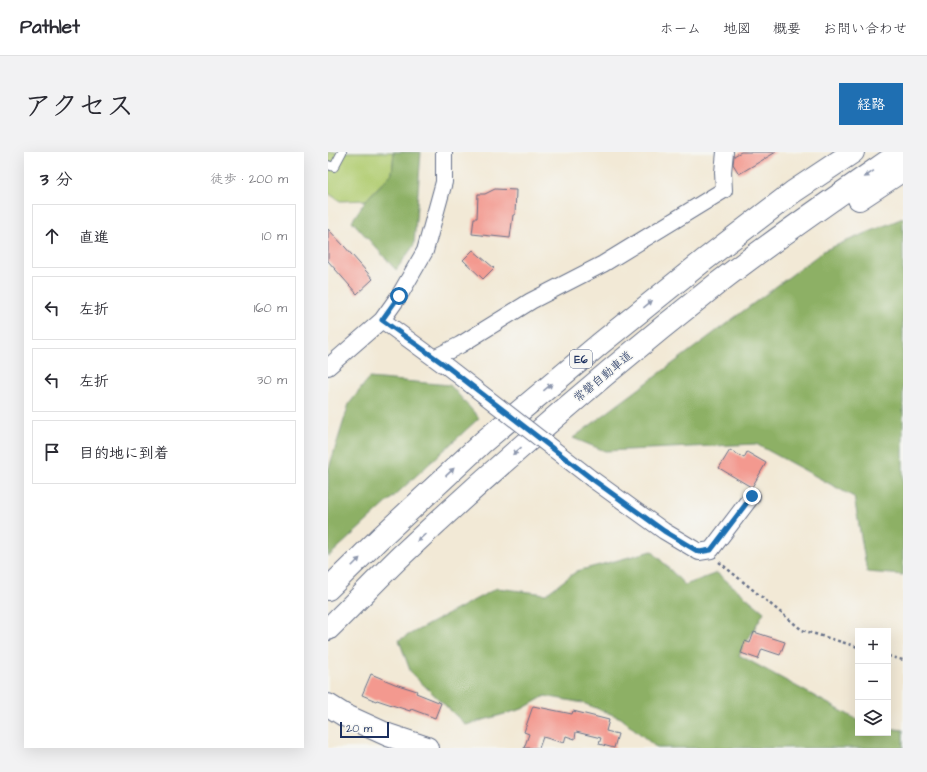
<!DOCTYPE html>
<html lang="ja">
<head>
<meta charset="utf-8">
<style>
  body { margin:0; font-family:"Architects Daughter","Klee One",sans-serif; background:#f2f2f3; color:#2b2b33 }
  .controls { position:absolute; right:12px; bottom:12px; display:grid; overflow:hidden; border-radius:0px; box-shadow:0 4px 16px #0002 }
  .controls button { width:36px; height:36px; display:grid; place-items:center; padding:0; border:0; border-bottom:1px solid #e1e1e2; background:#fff; color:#2b2b33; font:20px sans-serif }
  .scale { position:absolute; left:12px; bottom:10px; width:49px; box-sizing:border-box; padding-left:4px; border:2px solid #1b2f5e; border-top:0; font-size:11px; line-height:14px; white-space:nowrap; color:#1b2f5e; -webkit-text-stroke:3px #f6f6f2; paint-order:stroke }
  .stop { position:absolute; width:12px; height:12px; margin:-9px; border:3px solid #1f6fb2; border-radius:50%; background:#fff }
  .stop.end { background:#1f6fb2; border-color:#fff; box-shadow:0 1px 4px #0008 }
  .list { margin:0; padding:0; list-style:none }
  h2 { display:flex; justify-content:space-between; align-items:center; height:52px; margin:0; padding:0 16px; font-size:17px }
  h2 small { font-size:13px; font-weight:400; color:#7c7c81 }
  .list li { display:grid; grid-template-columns:26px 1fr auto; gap:12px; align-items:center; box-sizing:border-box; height:64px; margin:0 8px 8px; padding:0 8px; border:1px solid #e1e1e2; border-radius:0px }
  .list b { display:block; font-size:15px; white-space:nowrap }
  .list em { font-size:13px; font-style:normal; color:#7c7c81 }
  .icon { flex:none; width:22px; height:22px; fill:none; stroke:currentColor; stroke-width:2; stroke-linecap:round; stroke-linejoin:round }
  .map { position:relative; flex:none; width:575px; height:596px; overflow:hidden; border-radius:0px }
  header { display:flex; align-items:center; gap:24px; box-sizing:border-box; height:56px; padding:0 20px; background:#fff; border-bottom:1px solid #e1e1e2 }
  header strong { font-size:19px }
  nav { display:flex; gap:22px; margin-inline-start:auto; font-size:14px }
  .intro { display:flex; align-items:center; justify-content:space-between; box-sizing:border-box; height:96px; padding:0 24px }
  h1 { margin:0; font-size:28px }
  .button { padding:10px 18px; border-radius:0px; background:#1f6fb2; color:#fff; font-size:14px; font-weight:700 }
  main { display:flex; gap:24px; padding:0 24px }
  aside { flex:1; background:#fff; border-radius:0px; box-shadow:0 4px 16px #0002 }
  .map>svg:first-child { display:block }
  .green { fill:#b2cd73; stroke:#667e68 }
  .forest { fill:#8db065; stroke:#547062 }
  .building { fill:#f3998f }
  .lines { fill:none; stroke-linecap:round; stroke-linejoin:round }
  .lane-casing { stroke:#667088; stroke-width:10 }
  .street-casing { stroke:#667088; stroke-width:18 }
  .secondary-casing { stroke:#667088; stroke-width:24 }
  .highway-casing { stroke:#667088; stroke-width:24 }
  .path { stroke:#667088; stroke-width:2.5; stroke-dasharray:3 3; stroke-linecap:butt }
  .lane { stroke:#fff; stroke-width:8 }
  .street { stroke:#fff; stroke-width:16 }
  .secondary { stroke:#fff; stroke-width:22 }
  .highway { stroke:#fff; stroke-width:22 }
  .street-bridge-casing { stroke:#667088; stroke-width:18; stroke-linecap:butt }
  .street-bridge { stroke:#fff; stroke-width:16 }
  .oneway { fill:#8d97ae }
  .route { stroke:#1f6fb2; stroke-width:5 }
  .labels { text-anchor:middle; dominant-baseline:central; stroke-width:3; stroke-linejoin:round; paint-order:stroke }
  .shield { fill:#f6f6f2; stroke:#5d6b8a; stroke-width:1 }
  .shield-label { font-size:11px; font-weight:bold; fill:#1b2f5e }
  .street-label { font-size:12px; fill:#1b2f5e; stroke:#f6f6f2 }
</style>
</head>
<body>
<header>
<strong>Pathlet</strong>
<nav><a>ホーム</a><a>地図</a><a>概要</a><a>お問い合わせ</a></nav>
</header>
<div class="intro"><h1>アクセス</h1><a class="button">経路</a></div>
<main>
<aside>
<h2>3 分<small>徒歩 · 200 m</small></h2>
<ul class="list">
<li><svg class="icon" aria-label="ahead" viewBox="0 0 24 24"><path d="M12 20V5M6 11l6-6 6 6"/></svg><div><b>直進</b></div><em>10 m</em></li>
<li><svg class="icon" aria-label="left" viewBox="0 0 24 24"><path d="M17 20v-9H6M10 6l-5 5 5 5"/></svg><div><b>左折</b></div><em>160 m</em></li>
<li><svg class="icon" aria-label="left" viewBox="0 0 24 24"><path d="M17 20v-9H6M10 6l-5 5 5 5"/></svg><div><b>左折</b></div><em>30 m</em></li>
<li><svg class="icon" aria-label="arrive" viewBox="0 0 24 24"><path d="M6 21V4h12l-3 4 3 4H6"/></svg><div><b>目的地に到着</b></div></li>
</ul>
</aside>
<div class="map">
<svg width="575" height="596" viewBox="0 0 575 596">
  <rect width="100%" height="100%" fill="#f6f6f2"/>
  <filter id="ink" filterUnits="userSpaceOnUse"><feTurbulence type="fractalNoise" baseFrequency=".025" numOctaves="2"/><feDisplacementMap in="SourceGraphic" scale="8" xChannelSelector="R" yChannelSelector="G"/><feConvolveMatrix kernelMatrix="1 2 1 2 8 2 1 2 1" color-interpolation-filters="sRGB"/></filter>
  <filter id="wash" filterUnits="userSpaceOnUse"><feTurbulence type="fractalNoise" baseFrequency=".012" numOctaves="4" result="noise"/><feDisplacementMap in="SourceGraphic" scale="16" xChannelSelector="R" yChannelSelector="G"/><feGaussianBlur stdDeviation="0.9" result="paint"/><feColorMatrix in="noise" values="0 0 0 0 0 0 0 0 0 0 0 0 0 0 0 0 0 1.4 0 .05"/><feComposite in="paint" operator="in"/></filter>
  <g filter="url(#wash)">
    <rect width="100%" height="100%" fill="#f2e9d6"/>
    <!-- green -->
    <path class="green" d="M0 0H66L64 21 38 48 12 49 0 41Z"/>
    <!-- forest -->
    <path class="forest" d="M66 0H93L86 93 68 118 24 69 38 48 64 21Z
      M575 66V423L539 420 526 345 428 292 277 299 245 286 497 98Z
      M41 226 122 233 151 266 0 405V319L21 252Z
      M324 399 357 433 389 421 436 460 411 503 530 568V581H560V576L575 578V596H329L293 566 255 551 217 544 194 557 138 573 83 521 71 488 169 436 218 442 249 419Z"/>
    <g id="blocks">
      <!-- building -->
      <path class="building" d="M413 0H448L411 22 405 12 406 4Z
        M167 37 188 38 187 63H185L182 86 144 82 146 66H149L150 42H157Z
        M0 77 17 95 45 127 29 142 0 109Z
        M145 98 166 116 155 127 135 108Z
        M402 298 416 306 419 300 438 311 424 335H423L391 316Z
        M426 480 457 490 452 503 434 497 430 507 413 501 417 489 422 491Z
        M43 522 67 532 89 539 88 541 113 551 107 566 83 557 82 559 49 548 48 549 34 543Z
        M205 554 244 562 245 559 281 568 278 579 290 582 286 596 271 592 273 586 248 580 247 587 238 584 236 591 215 585 211 596H196L201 582 196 580Z"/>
    </g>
  </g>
  <g filter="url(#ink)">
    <use href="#blocks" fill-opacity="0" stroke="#667088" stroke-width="1"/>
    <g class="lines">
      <defs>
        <path id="lane" d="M0 13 6 15 14 0"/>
        <path id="street" d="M54 168 114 212
          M106 206 132 193 203 149 275 112 396 38 395 20 397 0
          M0 215 54 168 71 144 97 99 116 30V0
          M264 327 336 379 371 400 383 398 424 344"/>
        <path id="secondary" d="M0 553 16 563 60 583 99 596"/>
        <path id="highway" d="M531 47 575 18
          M0 437 52 386 155 290 273 191 375 109 465 40 525 0
          M0 477C25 453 49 427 74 403 175 308 281 217 390 131 449 85 511 43 573 0"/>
      </defs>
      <!-- lane casing -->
      <use href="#lane" class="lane-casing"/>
      <!-- street casing -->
      <use href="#street" class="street-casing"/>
      <!-- secondary casing -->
      <use href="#secondary" class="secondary-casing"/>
      <!-- highway casing -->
      <use href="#highway" class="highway-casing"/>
      <!-- path -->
      <path class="path" d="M391 410 474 478 530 495
        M560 504 575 508"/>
      <!-- lane -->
      <use href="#lane" class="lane"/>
      <!-- street -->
      <use href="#street" class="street"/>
      <!-- secondary -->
      <use href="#secondary" class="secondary"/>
      <!-- highway -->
      <use href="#highway" class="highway"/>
      <defs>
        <path id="street-bridge" d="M117 213 264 327"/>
      </defs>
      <!-- street-bridge casing -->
      <use href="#street-bridge" class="street-bridge-casing"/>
      <!-- street-bridge -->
      <use href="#street-bridge" class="street-bridge"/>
    </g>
    <!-- one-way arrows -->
    <defs><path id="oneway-solid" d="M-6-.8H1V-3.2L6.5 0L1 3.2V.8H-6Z"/></defs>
    <g class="oneway">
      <use href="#oneway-solid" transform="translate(541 22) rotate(145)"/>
      <use href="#oneway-solid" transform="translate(320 152) rotate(-39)"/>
      <use href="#oneway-solid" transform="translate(220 235) rotate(-40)"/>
      <use href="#oneway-solid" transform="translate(189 299) rotate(139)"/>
      <use href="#oneway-solid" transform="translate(122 320) rotate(-43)"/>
      <use href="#oneway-solid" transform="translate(93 386) rotate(138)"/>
      <use href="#oneway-solid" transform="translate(28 410) rotate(-45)"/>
    </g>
  </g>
  <g class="lines" filter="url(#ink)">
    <!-- route -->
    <path class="route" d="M71 144 54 168 117 213 264 327 336 379 371 400 383 398 424 344"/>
  </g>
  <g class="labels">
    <!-- shield labels -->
    <rect class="shield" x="242" y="198" width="22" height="18" rx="3"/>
    <g class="shield-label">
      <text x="253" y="207">E6</text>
    </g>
    <!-- street labels -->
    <g class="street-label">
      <text transform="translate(275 225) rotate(-40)">常磐自動車道</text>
    </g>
  </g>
</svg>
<div class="controls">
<button>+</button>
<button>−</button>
<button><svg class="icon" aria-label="layers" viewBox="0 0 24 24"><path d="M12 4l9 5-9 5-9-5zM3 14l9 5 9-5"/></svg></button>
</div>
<div class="scale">20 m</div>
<div class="stop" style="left:71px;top:144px"></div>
<div class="stop end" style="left:424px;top:344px"></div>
</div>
</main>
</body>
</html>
